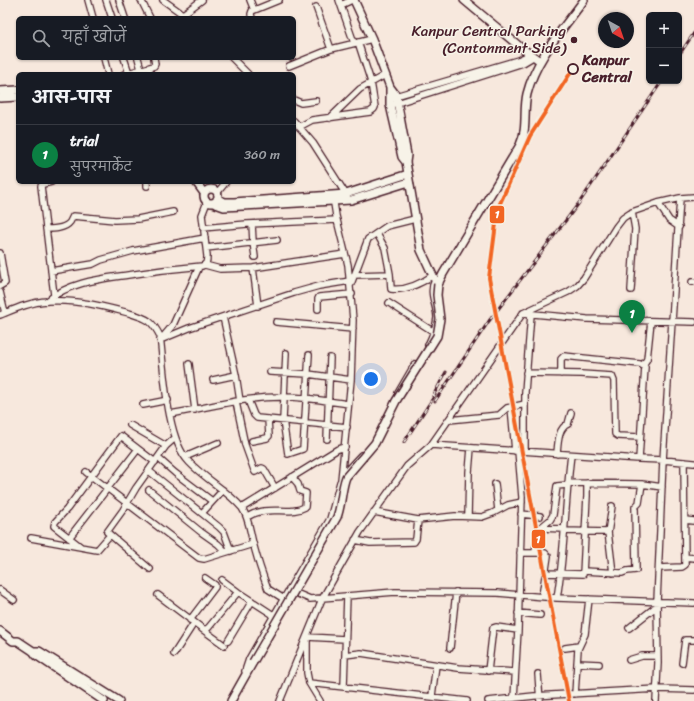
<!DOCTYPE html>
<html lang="hi">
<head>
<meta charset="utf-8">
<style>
  body { margin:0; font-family:Sriracha,"Playpen Sans Deva",sans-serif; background:#242831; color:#f1f3f6 }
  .controls { position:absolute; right:12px; top:12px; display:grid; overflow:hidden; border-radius:6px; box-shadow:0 1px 3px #0004 }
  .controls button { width:36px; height:36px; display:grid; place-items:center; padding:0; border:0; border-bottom:1px solid #363941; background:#171b24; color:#f1f3f6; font:20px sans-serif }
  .compass { position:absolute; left:598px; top:12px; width:36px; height:36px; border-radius:50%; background:#171b24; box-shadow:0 1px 3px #0004; rotate:140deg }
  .you { position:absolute; left:371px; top:379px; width:14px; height:14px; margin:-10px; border:3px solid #fff; border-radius:50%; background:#1a73e8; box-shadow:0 0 0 6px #1a73e833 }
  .badge { display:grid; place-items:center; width:26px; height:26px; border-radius:50%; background:#0b8043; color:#fff; font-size:13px; font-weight:700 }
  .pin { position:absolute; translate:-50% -33px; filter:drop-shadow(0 1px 2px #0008) }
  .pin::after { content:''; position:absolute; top:21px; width:14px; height:12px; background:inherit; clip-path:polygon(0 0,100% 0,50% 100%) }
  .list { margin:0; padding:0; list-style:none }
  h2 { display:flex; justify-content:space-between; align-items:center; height:52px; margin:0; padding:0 16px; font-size:17px }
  h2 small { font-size:13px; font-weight:400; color:#9ea1a6 }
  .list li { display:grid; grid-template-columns:26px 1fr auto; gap:12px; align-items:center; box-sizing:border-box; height:60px; padding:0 16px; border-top:1px solid #363941 }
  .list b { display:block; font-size:15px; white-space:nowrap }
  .list p { margin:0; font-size:13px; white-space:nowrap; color:#9ea1a6 }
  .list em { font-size:13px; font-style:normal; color:#9ea1a6 }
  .icon { flex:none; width:22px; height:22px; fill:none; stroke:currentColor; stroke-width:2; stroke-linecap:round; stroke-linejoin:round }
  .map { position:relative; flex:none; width:694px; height:701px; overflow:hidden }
  .search { position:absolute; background:#171b24; box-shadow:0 1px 3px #0004; left:16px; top:16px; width:280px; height:44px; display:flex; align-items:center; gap:10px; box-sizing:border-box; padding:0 14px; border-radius:6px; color:#9ea1a6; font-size:15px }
  .panel { position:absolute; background:#171b24; box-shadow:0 1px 3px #0004; left:16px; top:72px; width:280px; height:112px; border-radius:6px }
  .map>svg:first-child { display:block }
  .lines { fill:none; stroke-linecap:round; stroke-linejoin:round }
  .minor-casing { stroke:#4a1f2b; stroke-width:8 }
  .tertiary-casing { stroke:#4a1f2b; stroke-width:10 }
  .minor { stroke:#f7f3e8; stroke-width:5.5 }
  .tertiary { stroke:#f7f3e8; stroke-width:7 }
  .rail-casing { stroke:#4a1f2b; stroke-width:3 }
  .rail { stroke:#f7f3e8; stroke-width:1.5; stroke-dasharray:4.5; stroke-linecap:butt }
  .tertiary-bridge-casing { stroke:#4a1f2b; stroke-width:10; stroke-linecap:butt }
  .tertiary-bridge { stroke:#f7f3e8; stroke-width:7 }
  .metro-1-casing { stroke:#f7f3e8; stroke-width:7 }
  .metro-1 { stroke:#f26522; stroke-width:4 }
  .poi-dot { fill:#4a1f2b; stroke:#f7f3e8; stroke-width:1.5 }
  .stop-dot { fill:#f7f3e8; stroke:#4a1f2b; stroke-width:2 }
  .labels { text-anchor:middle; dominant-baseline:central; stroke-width:3; stroke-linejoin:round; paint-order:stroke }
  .poi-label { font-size:15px; fill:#4a1f2b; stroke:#f7f3e8; text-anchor:end }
  .stop-label { font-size:15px; font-weight:bold; fill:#4a1f2b; stroke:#f7f3e8; text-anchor:start }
  .line-badge { stroke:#f7f3e8; stroke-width:1.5 }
  .badge-label { font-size:11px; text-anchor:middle; font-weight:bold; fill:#fff }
</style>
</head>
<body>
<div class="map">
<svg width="694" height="701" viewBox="0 0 694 701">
  <rect width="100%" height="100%" fill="#f7e8dd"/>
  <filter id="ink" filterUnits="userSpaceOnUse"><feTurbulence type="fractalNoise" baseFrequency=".025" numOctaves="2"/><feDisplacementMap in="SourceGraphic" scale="8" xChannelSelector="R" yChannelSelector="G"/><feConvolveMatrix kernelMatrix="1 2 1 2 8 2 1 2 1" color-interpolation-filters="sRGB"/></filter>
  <g filter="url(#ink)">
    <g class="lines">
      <defs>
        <path id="minor" d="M88 0 93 18
          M106 0 112 18
          M119 0 125 18
          M141 0 150 18
          M163 0 188 18
          M250 0 254 10
          M339 0 354 43
          M341 5 352 0
          M316 7 331 49
          M183 14 202 0
          M252 18 251 14 252 11 279 0
          M104 58 108 74
          M124 58 129 73
          M138 58 141 69
          M232 58 248 74
          M289 66 331 49 372 39
          M150 67V74
          M124 74 154 66 155 64 154 58
          M392 97 518 60 525 57 529 54
          M294 100 301 103 316 101
          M394 104 523 63 533 57
          M330 118 360 89 385 75
          M294 121 313 143 347 196
          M299 127 312 120 370 112 374 109 375 107 371 82 358 42
          M51 182 43 184 41 186 54 295
          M147 182V186
          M217 193 226 182
          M333 197 336 216 348 265 353 320 351 380 341 480
          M658 203 669 220 679 227
          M252 224 253 242 255 257
          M203 228 247 224 337 220
          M46 229C53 229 65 229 70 222 71 220 72 218 73 216L115 220 138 219 173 212
          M377 234 385 248 390 274 391 289C406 291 420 284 432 276
          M206 248 277 240
          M0 253 5 283 0 286
          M205 265 220 269 253 268 345 254
          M253 268 258 306
          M51 271 93 264 101 260 133 251 205 238
          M354 275 390 274
          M692 282H694
          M351 284 368 239 387 226 415 219
          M631 290 635 229 632 212
          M0 292 5 313
          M47 301C69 282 101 279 128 275 153 271 178 268 202 266 207 264 207 261 207 256L202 215 207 202
          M389 303 434 332
          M318 309V299L319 297 352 294
          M523 313 587 319 694 322
          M0 315C15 309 31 302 47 301 75 299 102 306 129 313 135 315 143 317 149 321 154 325 157 330 160 336 164 368 166 439 189 462 205 479 227 490 242 508 249 518 250 532 253 543 257 558 262 574 268 589L284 599
          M223 317 236 375 240 401
          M276 322 353 329
          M162 338 173 325 199 267
          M160 340 189 328 294 293 319 286 350 281
          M428 345C432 337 436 327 437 318 437 305 428 293 435 280
          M286 353 283 420 288 454 303 449 309 355
          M189 364 195 410
          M643 365 647 359 651 321
          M270 372 308 374 351 380
          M526 373 581 374 612 376 614 381 615 434 618 436 640 437
          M561 374V359L564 356 640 364 645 367 639 459
          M213 380 236 375
          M398 393 415 364
          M248 400 254 415 257 418 347 427
          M236 402 245 445 254 470 255 472 262 468 264 469 275 488
          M143 405 168 400
          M511 407 515 451
          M170 414C206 408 248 396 285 397 306 397 327 401 348 404
          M449 420 499 415 507 408 525 404
          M130 425 166 446
          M327 439 330 358
          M252 441 267 438 269 436 268 419
          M431 445 639 459 663 460 694 463
          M525 451V392L531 314
          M557 454C558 443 558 428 568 424L571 413
          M185 457 218 443
          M158 458 175 473 212 501
          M149 471 219 527 224 532 231 551
          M86 472 199 558 204 559 253 544
          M568 483 642 484 662 487
          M495 484 498 510
          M149 490 201 532 218 544 226 552
          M242 508 338 449 345 447
          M374 512 418 520 455 516 482 517 493 513 508 505 522 502
          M202 513 223 490
          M521 514 540 516
          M468 516 469 472 471 448
          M247 517C268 504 289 516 305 507L306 493 300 491 298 484 292 477
          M685 520 694 521
          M540 528 564 529
          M564 531 608 532 613 573
          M608 533 612 506
          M31 538 97 550 110 535
          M69 538 138 449
          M355 540 370 543 414 542 416 539 418 520
          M81 547 54 526 55 522 67 509 121 436 155 462
          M535 552 539 529 550 520 553 515 557 486 567 485
          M520 553H545L548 556 542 596
          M685 557 694 558
          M659 568 682 567 685 565 684 462
          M150 569 107 532 123 510 136 488 166 446 175 438
          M583 571 622 573 627 571 636 570 635 507 639 503 642 484
          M545 573 583 574 587 496V483
          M222 580 238 592
          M0 590 14 600
          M291 591 310 599 395 592 498 593 557 598 694 603
          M158 595 203 629H207L209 627 238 592 275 616
          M557 598C565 550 565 502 571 455
          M518 613 540 615
          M190 620 215 587V585L205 578
          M629 628 657 606
          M202 629 224 645
          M345 639 307 637V673L309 683 467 701
          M228 641 252 601
          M450 648 456 592
          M565 648 579 646
          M174 654 194 623
          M345 655 361 653 458 668 515 672
          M629 660 642 656H658
          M577 663 599 664
          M682 663 685 640H694
          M245 671 249 659 265 631 330 519 340 482 348 469 361 455
          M488 671 493 628 496 627 518 630
          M538 674 540 701
          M309 683 320 701
          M344 686 347 596
          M575 694 578 649 585 634 589 599
          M432 696 436 665
          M514 698 518 630 522 497 518 451
          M280 701 322 599 360 532 407 466 431 445 523 313 568 292 577 286 584 278 616 227 623 218 632 212 658 203 680 198 694 197
          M488 701 534 696 657 689 694 690
          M656 701 658 663 657 602 663 460 680 198"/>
        <path id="tertiary" d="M354 0 372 39 390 87 396 95 407 155 406 162 421 250 435 280 439 283
          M464 0 519 46 540 61
          M390 87V105L402 157 406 162
          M0 91 18 90
          M0 98 18 97
          M196 182 204 193
          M204 196a7 7 0 1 1 14 0a7 7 0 1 1-14 0Z
          M217 199 225 202H234L346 194 408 174
          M213 203 224 207 351 200 409 182
          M438 284 443 274 520 145C528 128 523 111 527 94 536 58 563 29 584 0
          M0 631 13 641H18L33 651 36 655 104 701
          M33 651H39L119 701
          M231 701 253 662"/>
      </defs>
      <!-- minor casing -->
      <use href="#minor" class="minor-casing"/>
      <!-- tertiary casing -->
      <use href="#tertiary" class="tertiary-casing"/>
      <!-- minor -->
      <use href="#minor" class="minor"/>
      <!-- tertiary -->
      <use href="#tertiary" class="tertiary"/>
      <defs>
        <path id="rail" d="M679 55 694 33
          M433 396 446 372
          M435 401 489 321 579 203 662 81
          M404 442 435 395"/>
      </defs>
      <!-- rail casing -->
      <use href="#rail" class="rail-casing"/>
      <!-- rail -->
      <use href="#rail" class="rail"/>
      <defs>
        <path id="tertiary-bridge" d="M253 662 337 517C342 504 341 490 346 477L375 443 396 401 437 336 440 319 437 295 438 284"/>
      </defs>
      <!-- tertiary-bridge casing -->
      <use href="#tertiary-bridge" class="tertiary-bridge-casing"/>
      <!-- tertiary-bridge -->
      <use href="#tertiary-bridge" class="tertiary-bridge"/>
      <defs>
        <path id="metro-1" d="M569 701 489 278 498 208 530 136 573 69"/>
      </defs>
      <!-- metro-1 casing -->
      <use href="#metro-1" class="metro-1-casing"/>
      <!-- metro-1 -->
      <use href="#metro-1" class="metro-1"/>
    </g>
  </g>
  <!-- markers -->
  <circle class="poi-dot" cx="574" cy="40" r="4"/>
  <circle class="stop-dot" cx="573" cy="69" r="5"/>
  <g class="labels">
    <!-- poi labels -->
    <g class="poi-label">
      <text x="566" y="31">Kanpur Central Parking<tspan x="566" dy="17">(Contonment Side)</tspan></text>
    </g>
    <!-- stop labels -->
    <g class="stop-label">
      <text x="582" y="60">Kanpur<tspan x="582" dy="17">Central</tspan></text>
    </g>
  </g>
  <g class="line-badge">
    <rect x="489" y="205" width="16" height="19" rx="4" fill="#f26522"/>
    <rect x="531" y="529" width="15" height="20" rx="4" fill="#f26522"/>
  </g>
  <g class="badge-label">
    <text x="497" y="218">1</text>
    <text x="538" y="543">1</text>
  </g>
</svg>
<div class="controls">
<button>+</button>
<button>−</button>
</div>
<svg class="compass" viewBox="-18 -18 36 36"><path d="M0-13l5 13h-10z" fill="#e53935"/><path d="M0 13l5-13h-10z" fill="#9ea1a6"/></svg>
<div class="you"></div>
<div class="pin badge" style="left:632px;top:333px">1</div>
<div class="search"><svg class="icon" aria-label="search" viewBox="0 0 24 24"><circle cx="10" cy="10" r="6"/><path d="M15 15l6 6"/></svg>यहाँ खोजें</div>
<section class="panel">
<h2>आस-पास<small></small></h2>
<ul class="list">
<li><span class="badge">1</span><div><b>trial</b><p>सुपरमार्केट</p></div><em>360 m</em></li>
</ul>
</section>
</div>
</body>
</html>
